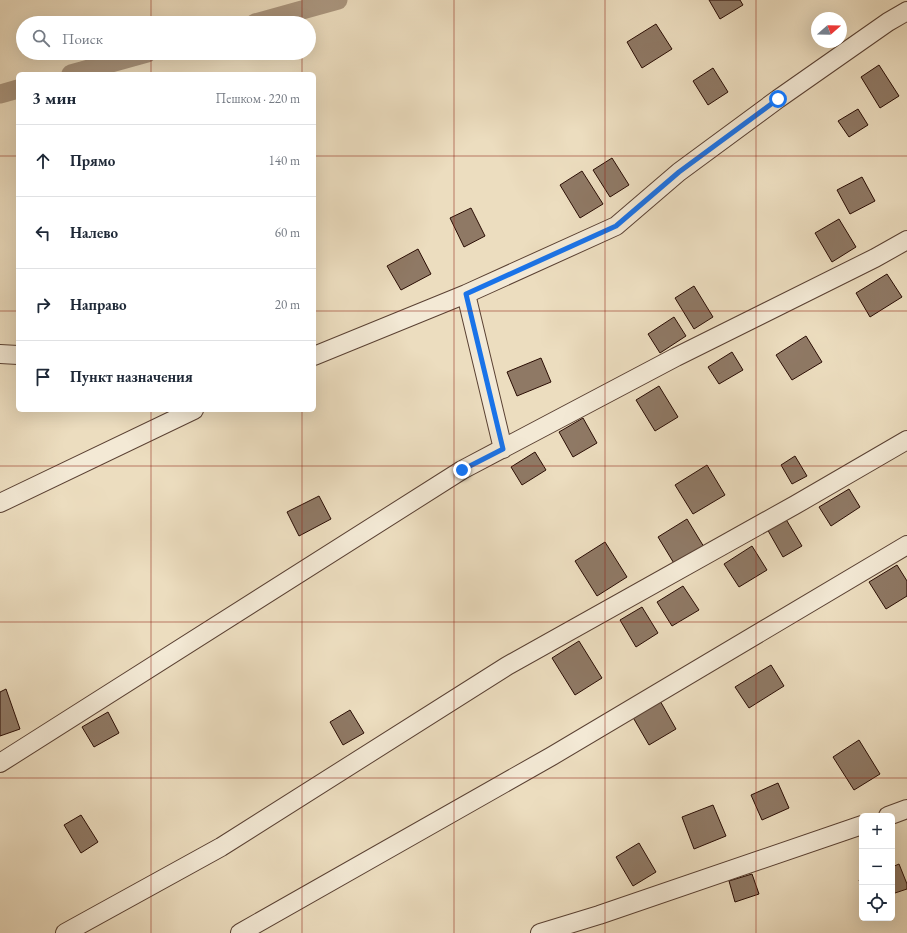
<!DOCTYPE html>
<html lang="ru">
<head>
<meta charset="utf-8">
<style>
  body { margin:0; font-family:"EB Garamond",serif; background:#f6f6f7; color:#1f2937 }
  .controls { position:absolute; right:12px; bottom:12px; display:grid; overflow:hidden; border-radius:6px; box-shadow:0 4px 16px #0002 }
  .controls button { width:36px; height:36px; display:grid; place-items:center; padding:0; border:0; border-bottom:1px solid #e0e1e3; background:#fff; color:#1f2937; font:20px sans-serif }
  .compass { position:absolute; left:811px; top:12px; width:36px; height:36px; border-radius:50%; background:#fff; box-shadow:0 4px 16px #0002; rotate:70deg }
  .stop { position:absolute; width:12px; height:12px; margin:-9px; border:3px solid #1a73e8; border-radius:50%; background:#fff }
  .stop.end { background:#1a73e8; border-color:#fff; box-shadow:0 1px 4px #0008 }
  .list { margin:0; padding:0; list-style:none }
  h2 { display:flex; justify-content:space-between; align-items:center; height:52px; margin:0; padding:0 16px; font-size:17px }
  h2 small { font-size:13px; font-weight:400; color:#747a83 }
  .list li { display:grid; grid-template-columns:26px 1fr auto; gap:12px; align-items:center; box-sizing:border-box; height:72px; padding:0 16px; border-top:1px solid #e0e1e3 }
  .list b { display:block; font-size:15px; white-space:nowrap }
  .list em { font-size:13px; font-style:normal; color:#747a83 }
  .icon { flex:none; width:22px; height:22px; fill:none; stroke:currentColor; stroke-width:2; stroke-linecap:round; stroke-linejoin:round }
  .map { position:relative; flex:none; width:907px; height:933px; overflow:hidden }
  .search { position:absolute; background:#fff; box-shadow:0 4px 16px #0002; left:16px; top:16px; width:300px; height:44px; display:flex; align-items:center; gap:10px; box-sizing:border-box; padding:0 14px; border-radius:22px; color:#747a83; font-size:15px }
  .panel { position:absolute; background:#fff; box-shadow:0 4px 16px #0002; left:16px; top:72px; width:300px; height:340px; border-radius:6px }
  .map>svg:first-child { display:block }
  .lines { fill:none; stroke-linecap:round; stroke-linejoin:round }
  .canal { stroke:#aa967f; stroke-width:19 }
  .building { fill:#8f7965; stroke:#2a0d04 }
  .minor-casing { stroke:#5a4133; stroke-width:20 }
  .minor { stroke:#f3e9d5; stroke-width:18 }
  .route { stroke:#1a73e8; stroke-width:5 }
  .grid { fill:none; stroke:#8f2418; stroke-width:1; stroke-opacity:0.55 }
</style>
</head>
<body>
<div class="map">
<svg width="907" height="933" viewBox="0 0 907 933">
  <rect width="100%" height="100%" fill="#ecddbf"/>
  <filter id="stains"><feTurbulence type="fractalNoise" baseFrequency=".005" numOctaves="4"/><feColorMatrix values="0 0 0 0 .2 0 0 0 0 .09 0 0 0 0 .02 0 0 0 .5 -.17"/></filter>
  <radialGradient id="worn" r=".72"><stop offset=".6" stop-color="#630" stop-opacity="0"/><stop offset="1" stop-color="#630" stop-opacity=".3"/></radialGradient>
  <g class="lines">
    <!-- canal -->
    <path class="canal" d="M255 23 338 0
      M71 74 147 53
      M0 94 18 89"/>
  </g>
  <!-- building -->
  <path class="building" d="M709 0H740L743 5 720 19Z
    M656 24 672 49 642 68 627 42Z
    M879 65 899 96 880 108 861 77Z
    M713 68 728 92 708 105 693 81Z
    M858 109 868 125 849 137 838 121Z
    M612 158 629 185 610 197 593 170Z
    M582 171 603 204 580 218 560 185Z
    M862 177 875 201 850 214 837 190Z
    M471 208 485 236 464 247 450 218Z
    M839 219 856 247 832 262 815 233Z
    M418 249 431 274 401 290 387 266Z
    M887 274 902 297 870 317 856 293Z
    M694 286 713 317 694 329 675 298Z
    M674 317 686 336 660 353 648 334Z
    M806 336 822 362 792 380 776 355Z
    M732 352 743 370 719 384 708 367Z
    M541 358 551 382 517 396 507 372Z
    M659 386 678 417 655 431 636 400Z
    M583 418 597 443 573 457 559 432Z
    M535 452 546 470 522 485 511 467Z
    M795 456 807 476 792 484 781 465Z
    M707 465 725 495 693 514 675 485Z
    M849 489 860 507 831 526 819 507Z
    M319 496 331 519 299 536 287 512Z
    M784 516 802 546 783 557 766 527Z
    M687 519 704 547 675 565 658 537Z
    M605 542 627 577 597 596 575 561Z
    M752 546 767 570 739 587 724 564Z
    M897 565 907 581V596L886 609 869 582Z
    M683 586 699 610 672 626 657 602Z
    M642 607 658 633 636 647 620 620Z
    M579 641 602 678 575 695 552 658Z
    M771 665 784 686 749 708 735 687Z
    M6 689 20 729 0 736V692Z
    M659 699 676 729 649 745 631 714Z
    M350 710 364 733 343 745 330 722Z
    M108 712 119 733 94 747 82 727Z
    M859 740 880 774 854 790 833 757Z
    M778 783 789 808 762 820 751 795Z
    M713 805 726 836 694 849 682 817Z
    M81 815 98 842 81 853 64 825Z
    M639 843 656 872 633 886 616 857Z
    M899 864 907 884V889L892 894V867Z
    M752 874 759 894 735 902 729 881Z
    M862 878V888L859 880Z"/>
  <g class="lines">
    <defs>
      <path id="minor" d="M466 294 503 449
        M0 354 18 355
        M314 356 466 294 616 226 679 172 778 99 888 22 907 11
        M0 503 194 410
        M0 763 462 470 676 357 875 258 907 240
        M888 816 907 809
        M65 933 221 847 507 666 795 505 907 440
        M240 933 552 756 907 545
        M540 933 599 915 862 825"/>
    </defs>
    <!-- minor casing -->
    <use href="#minor" class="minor-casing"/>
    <!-- minor -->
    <use href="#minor" class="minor"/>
  </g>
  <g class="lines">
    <!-- route -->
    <path class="route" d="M462 470 503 449 466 294 616 226 679 172 778 99"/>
  </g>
  <!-- grid -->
  <path class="grid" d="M151 0V23M302 0V23M454 0V933M605 0V933M756 0V933M151 53V74M302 53V74M0 156H18M314 156H907M0 311H18M314 311H907M151 410V933M302 410V933M0 466H907M0 622H907M0 778H907"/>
  <rect width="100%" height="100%" filter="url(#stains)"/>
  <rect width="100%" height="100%" fill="url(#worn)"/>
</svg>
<div class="controls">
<button>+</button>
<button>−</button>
<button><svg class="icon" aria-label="locate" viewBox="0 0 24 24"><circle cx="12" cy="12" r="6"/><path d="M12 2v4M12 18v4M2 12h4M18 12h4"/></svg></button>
</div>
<svg class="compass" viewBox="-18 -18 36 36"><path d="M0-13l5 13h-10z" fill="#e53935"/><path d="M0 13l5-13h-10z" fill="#747a83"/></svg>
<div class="stop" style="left:778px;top:99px"></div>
<div class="stop end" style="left:462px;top:470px"></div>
<div class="search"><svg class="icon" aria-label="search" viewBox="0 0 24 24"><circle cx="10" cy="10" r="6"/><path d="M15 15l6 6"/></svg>Поиск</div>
<section class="panel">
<h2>3 мин<small>Пешком · 220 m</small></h2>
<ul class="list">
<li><svg class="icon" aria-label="ahead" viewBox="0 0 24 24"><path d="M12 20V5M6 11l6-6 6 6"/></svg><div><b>Прямо</b></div><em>140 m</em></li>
<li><svg class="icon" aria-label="left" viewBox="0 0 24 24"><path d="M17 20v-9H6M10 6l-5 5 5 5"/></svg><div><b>Налево</b></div><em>60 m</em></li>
<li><svg class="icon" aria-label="right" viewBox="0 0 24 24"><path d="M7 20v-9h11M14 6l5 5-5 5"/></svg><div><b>Направо</b></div><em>20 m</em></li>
<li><svg class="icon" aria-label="arrive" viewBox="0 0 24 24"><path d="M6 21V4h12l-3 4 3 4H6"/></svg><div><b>Пункт назначения</b></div></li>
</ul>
</section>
</div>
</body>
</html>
